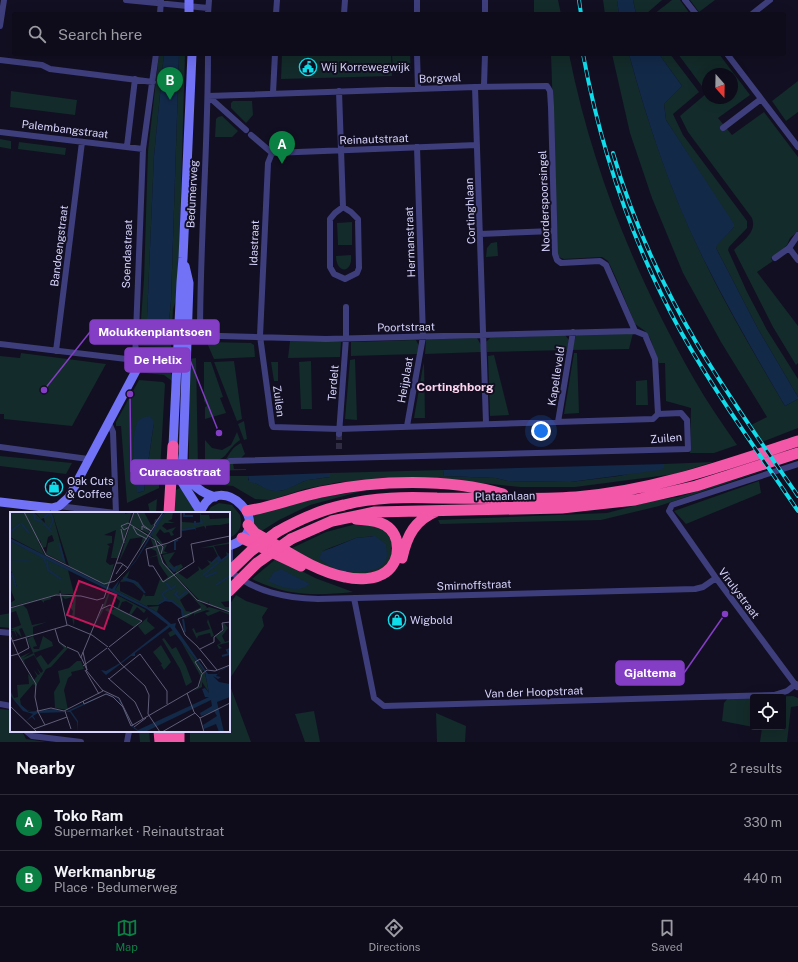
<!DOCTYPE html>
<html lang="en">
<head>
<meta charset="utf-8">
<style>
  body { margin:0; font-family:"Public Sans",sans-serif; background:#1c1927; color:#f1f3f6 }
  .controls { position:absolute; right:12px; bottom:12px; display:grid; overflow:hidden; border-radius:4px; box-shadow:0 4px 16px #0002 }
  .controls button { width:36px; height:36px; display:grid; place-items:center; padding:0; border:0; border-bottom:1px solid #2e2b39; background:#0e0b1a; color:#f1f3f6; font:20px sans-serif }
  .compass { position:absolute; left:702px; top:68px; width:36px; height:36px; border-radius:50%; background:#0e0b1a; box-shadow:0 4px 16px #0002; rotate:160deg }
  .you { position:absolute; left:541px; top:431px; width:14px; height:14px; margin:-10px; border:3px solid #fff; border-radius:50%; background:#1a73e8; box-shadow:0 0 0 6px #1a73e833 }
  .badge { display:grid; place-items:center; width:26px; height:26px; border-radius:50%; background:#0b8043; color:#fff; font-size:13px; font-weight:700 }
  .pin { position:absolute; translate:-50% -33px; filter:drop-shadow(0 1px 2px #0008) }
  .pin::after { content:''; position:absolute; top:21px; width:14px; height:12px; background:inherit; clip-path:polygon(0 0,100% 0,50% 100%) }
  .list { margin:0; padding:0; list-style:none }
  h2 { display:flex; justify-content:space-between; align-items:center; height:52px; margin:0; padding:0 16px; font-size:17px }
  h2 small { font-size:13px; font-weight:400; color:#9b9ba2 }
  .list li { display:grid; grid-template-columns:26px 1fr auto; gap:12px; align-items:center; box-sizing:border-box; height:56px; padding:0 16px; border-top:1px solid #2e2b39 }
  .list b { display:block; font-size:15px; white-space:nowrap }
  .list p { margin:0; font-size:13px; white-space:nowrap; color:#9b9ba2 }
  .list em { font-size:13px; font-style:normal; color:#9b9ba2 }
  .icon { flex:none; width:22px; height:22px; fill:none; stroke:currentColor; stroke-width:2; stroke-linecap:round; stroke-linejoin:round }
  .map { position:relative; flex:none; width:798px; height:742px; overflow:hidden }
  .search { position:absolute; background:#0e0b1a; box-shadow:0 4px 16px #0002; left:12px; right:12px; top:12px; height:44px; display:flex; align-items:center; gap:10px; box-sizing:border-box; padding:0 14px; border-radius:4px; color:#9b9ba2; font-size:15px }
  .sheet { height:164px; background:#0e0b1a }
  nav { display:flex; justify-content:space-around; align-items:center; box-sizing:border-box; height:56px; border-top:1px solid #2e2b39; background:#0e0b1a; font-size:11px; color:#9b9ba2 }
  nav a { display:grid; justify-items:center; gap:2px }
  nav .on { color:#0b8043 }
  .map>svg:first-child { display:block }
  .green { fill:#132b2a; fill-rule:evenodd }
  .water { fill:#122948 }
  .lines { fill:none; stroke-linecap:round; stroke-linejoin:round }
  .street-tunnel { stroke:#2f2c43; stroke-width:6; stroke-dasharray:6 3; stroke-linecap:butt }
  .street { stroke:#3e3e7d; stroke-width:6 }
  .secondary { stroke:#7172f5; stroke-width:9 }
  .highway { stroke:#f357a8; stroke-width:11 }
  .rail-casing { stroke:#10ddeb; stroke-width:4 }
  .rail { stroke:#120f22; stroke-width:2.5; stroke-dasharray:8; stroke-linecap:butt }
  .highway-bridge { stroke:#f357a8; stroke-width:11 }
  .labels { text-anchor:middle; dominant-baseline:central; stroke-width:4; stroke-linejoin:round; paint-order:stroke }
  .poi-label { font-size:11px; fill:#d6d3fc; stroke:#120f22; text-anchor:start }
  .street-label { font-size:11px; fill:#d6d3fc; stroke:#120f22 }
  .neighbourhood-label { font-size:12px; font-weight:bold; fill:#fcd5ef; stroke:#120f22 }
  .inset-river { fill:none; stroke:#122948; stroke-width:2 }
  .inset-road { fill:none; stroke:#605d79; stroke-width:1 }
  .view { fill:#c2185b; fill-opacity:0.15; stroke:#c2185b; stroke-width:2 }
  .inset-edge { fill:none; stroke:#d6d3fc; stroke-width:2 }
  .leader { fill:none; stroke:#843dc5; stroke-width:1.5 }
  .callout-dot { fill:#843dc5; stroke:#120f22; stroke-width:1.5 }
  .callout { fill:#843dc5; stroke:#843dc5; stroke-width:1.5 }
  .callout-label { font-size:12px; text-anchor:middle; font-weight:bold; fill:#fff }
</style>
</head>
<body>
<div class="map">
<svg width="798" height="742" viewBox="0 0 798 742">
  <rect width="100%" height="100%" fill="#120f22"/>
  <!-- green -->
  <path class="green" d="M534 0H558L561 14H541L534 12Z
    M603 0H617L619 14H605Z
    M633 0H662L646 14H636Z
    M672 0H680L690 14H654Z
    M690 0H715L699 12Z
    M159 54H164L154 156 147 318 168 331 171 301 179 54H185L178 294 173 309 171 347 139 346 144 279 148 151Z
    M282 54H391L392 76 281 79Z
    M392 54H410L411 73H393Z
    M551 54H569C592 169 636 277 694 379 707 402 722 423 737 445L714 453H690L691 408 666 401 665 363H659L650 338 645 331 635 324 616 278 608 261 602 257 564 259 558 257Z
    M612 54H629C648 125 672 194 704 260 728 310 757 358 785 406L798 399V428L762 442 751 425 767 417 721 342 683 273 652 198 630 133Z
    M659 54H670L699 92 673 114 683 135 747 221V228L729 247 728 250 747 292 767 330 798 379V397L758 329 716 248V245L734 227 666 120 664 104 682 86Z
    M678 54H719L750 95 718 118 732 135 764 112 798 157V231L790 238 787 245 771 259 773 261 757 272 798 326V363L796 365 773 327 735 252 734 250C744 240 757 232 752 218L688 132 680 116 707 93ZM708 74H732V98H708Z
    M798 81V112L786 121 772 101Z
    M11 91 77 100 75 115 10 107Z
    M233 101H252L253 115 246 123 231 108V103Z
    M222 116 238 131 232 137H215L216 119 218 117Z
    M0 139 11 141V149L0 147Z
    M19 142 66 148 65 155 18 149Z
    M352 222V245H338L337 223Z
    M497 242 498 256 486 257 487 248 491 243Z
    M351 255C353 274 336 274 336 256Z
    M633 333 629 349 572 350 576 335Z
    M565 335 569 340 567 350 487 352 486 342 490 338Z
    M477 338 481 345V352L425 354 426 339Z
    M416 340 419 346 417 354 351 356V342Z
    M290 341 341 342 340 357 288 358Z
    M209 342 251 343 254 345 255 357 214 359 207 343Z
    M21 353 106 364 72 426 4 419V414H0V356L20 358Z
    M574 353H577L579 413 564 414Z
    M494 355 509 415 490 416 488 356Z
    M196 358 198 467 193 470 189 459 188 359Z
    M355 359 357 420 345 419 350 360Z
    M234 361 242 419 237 421 214 362Z
    M311 361 312 409H301L299 362Z
    M204 362H211L223 397 220 398 226 413 205 419V407L207 406 204 401Z
    M271 362H278V381H274Z
    M424 363 425 418H414L423 366Z
    M147 367 168 369 173 376 172 381 164 375 144 373 142 370Z
    M139 380 163 382 165 384 159 488 127 503 121 426H116V422ZM154 422 144 491 137 493Z
    M647 380 648 405H636V381Z
    M244 421 247 439 244 440 238 424Z
    M237 432 240 440C223 452 230 461 205 462V440L212 448 222 450 231 445Z
    M241 443 245 454 241 458H229V463H233L234 469H246V470L205 471V465C234 465 223 452 241 443Z
    M0 456 72 463 66 474 0 466Z
    M713 462 675 474 575 487H520L472 482 406 480 340 482 305 489 270 500 255 499 233 486 206 483 199 479 207 476H248V480L273 491H281L307 480 330 477V473L443 470 444 476 496 478 508 481 570 482 619 476 664 466V464Z
    M766 470 659 506 601 520 440 524 438 520 607 513 652 501 678 497Z
    M759 481 761 493 686 524 674 511Z
    M182 487 196 513H172L174 491Z
    M370 489 310 505 279 520 260 532 255 528 251 516 298 502Z
    M157 499 156 513H150L148 504Z
    M219 503 232 505 240 515C243 526 239 534 229 538V513H207L211 507Z
    M360 523C382 525 384 527 394 546L389 565 367 576 341 574 290 549 326 532ZM375 536 322 551 356 538Z
    M277 558 315 578 353 592C314 596 288 596 252 579Z
    M236 595 246 601 268 608 262 617 264 626 229 680V605Z
    M11 613V628L0 627V615Z
    M229 683 251 742H190V731H229Z
    M793 696 798 698V706L791 707 787 742H760L762 728 756 727H783V697H772Z
    M728 698H753V727L722 721 724 703Z
    M0 709 11 710V731H22L26 739 46 742H0Z
    M314 711 320 742H305L295 714Z
    M436 713 466 726 465 742H437Z
    M139 731H149L150 742H140Z"/>
  <!-- water -->
  <path class="water" d="M617 0H633L636 14H619Z
    M164 54H179L171 301 168 331 163 334 147 329V318L154 156Z
    M629 54H659L682 86 664 104 666 120 734 224V227L717 245 716 248 758 329 798 397V399L785 406C757 358 729 310 704 260 671 194 648 124 629 54Z
    M150 416 154 422 144 491 137 493C136 475 130 440 137 423 139 418 145 417 150 416Z
    M664 464V468L661 470 570 482 508 481 496 478 444 476 443 470Z
    M330 473V477C322 478 315 479 308 480 297 483 287 492 275 491 265 491 259 483 249 482L248 476Z
    M375 536 386 544C386 547 387 552 387 556 385 574 356 573 343 571 334 569 326 564 319 558L322 552 356 538Z
    M280 570H283L310 584C298 594 280 587 268 581L274 572Z"/>
  <g class="lines">
    <!-- street-tunnel -->
    <path class="street-tunnel" d="M339 434V451"/>
    <!-- street -->
    <path class="street" d="M126 0 208 8
      M485 0V14
      M685 0 696 14
      M160 14 161 0
      M208 14 209 0
      M276 14 277 0
      M344 14 345 0
      M417 14V0
      M752 14 770 0
      M0 26 4 0
      M417 54 418 89
      M727 54 798 147
      M0 60 42 65 50 69 153 82
      M484 86 485 54
      M475 87 486 423
      M339 91 343 207
      M273 93 275 54
      M208 96 475 87 547 86 550 91 551 107 555 254 557 260 561 263 600 261 606 265 635 331
      M208 96 246 130
      M723 128 761 99
      M0 132 143 149
      M251 135 272 153
      M127 146 135 79
      M272 153 477 145
      M343 207 351 212 358 219 359 268 357 273 345 279 334 274 330 267V219L335 213Z
      M480 234 553 231
      M789 248 798 260
      M775 258 789 248 798 235
      M185 335 326 339 635 331 645 335 655 359 658 414
      M200 335C200 241 208 148 208 54
      M0 344 135 360 138 362
      M56 351 82 142
      M135 360 143 149 156 54
      M558 422 573 332
      M109 423 113 432 116 513
      M407 426 423 337 417 147
      M339 434 346 338V307
      M0 447 88 459
      M230 461 688 449 687 420 681 413 658 414 653 419 339 429 273 427 272 425 260 336 268 163 272 153
      M59 506 115 513
      M230 545V562L233 569
      M229 570C254 592 286 598 318 599L695 589 703 587 716 578
      M354 598 374 698 384 706 774 695 787 691 796 684
      M0 632 11 633
      M797 687 716 578 669 511 672 505 678 503 798 464
      M0 704 11 706
      M26 731 32 736 81 742
      M127 742 129 731"/>
    <!-- secondary -->
    <path class="secondary" d="M189 14V0
      M192 54 183 258 181 282 173 446 174 461 180 479 200 511
      M185 266 189 283 183 460C187 480 195 491 215 497
      M0 502 52 508 59 506 69 497 138 367 144 362 149 361 185 363
      M200 513C218 465 282 528 229 546"/>
    <!-- highway -->
    <path class="highway" d="M247 511C272 507 296 497 321 492 377 480 448 478 503 494
      M169 513 173 446
      M248 525 255 533C283 548 313 571 345 577 357 580 375 580 386 572 401 561 402 535 385 525 377 520 365 520 356 519
      M277 532C298 520 320 510 344 505 374 497 406 497 437 498 483 498 530 500 576 497 653 491 725 465 798 441
      M242 538 301 566
      M291 539 332 521 375 512 562 508 635 500 696 486 798 453
      M402 558C407 535 415 520 437 511
      M159 731 160 742
      M168 731V742
      M179 742V731"/>
    <defs>
      <path id="rail" d="M579 0 581 14
        M583 54C601 151 633 245 681 332 716 394 758 452 798 511
        M613 153C632 219 661 283 696 342 727 395 763 445 798 496"/>
    </defs>
    <!-- rail casing -->
    <use href="#rail" class="rail-casing"/>
    <!-- rail -->
    <use href="#rail" class="rail"/>
    <!-- highway-bridge -->
    <path class="highway-bridge" d="M229 572 251 551 277 532
      M229 591 257 563 291 539"/>
  </g>
  <!-- icons -->
  <defs>
    <symbol id="civic-ring" viewBox="-11 -11 22 22"><circle r="9.5" fill="#120f22" stroke="#10ddeb" stroke-width="1.5"/><path d="M-.6-6.5H3V-4.5H.6V-3L4-1V1h2V6H-6V1h2V-1L-.6-3ZM-1.2 2.5V6h2.4V2.5Z" fill="#10ddeb"/></symbol>
    <symbol id="shop-ring" viewBox="-11 -11 22 22"><circle r="9.5" fill="#120f22" stroke="#10ddeb" stroke-width="1.5"/><path d="M-5-2.5h2.3a2.7 3.5 0 0 1 5.4 0H5L5.5 6h-11ZM-1.5-2.5h3a1.5 2.3 0 0 0-3 0Z" fill="#10ddeb"/></symbol>
  </defs>
  <g fill-rule="evenodd">
    <use href="#civic-ring" x="298" y="57" width="20" height="20"/>
    <use href="#shop-ring" x="44" y="477" width="20" height="20"/>
    <use href="#shop-ring" x="387" y="610" width="20" height="20"/>
  </g>
  <g class="labels">
    <!-- poi labels -->
    <g class="poi-label">
      <text x="321" y="67">Wij Korrewegwijk</text>
      <text x="67" y="481">Oak Cuts<tspan x="67" dy="13">&amp; Coffee</tspan></text>
      <text x="410" y="620">Wigbold</text>
    </g>
    <!-- street labels -->
    <g class="street-label">
      <text transform="translate(440 78) rotate(-2)">Borgwal</text>
      <text transform="translate(65 129) rotate(7)">Palembangstraat</text>
      <text transform="translate(374 139) rotate(-2)">Reinautstraat</text>
      <text transform="translate(192 194) rotate(-87)">Bedumerweg</text>
      <text transform="translate(544 201) rotate(-92)">Noorderspoorsingel</text>
      <text transform="translate(470 211) rotate(-92)">Cortinghlaan</text>
      <text transform="translate(410 242) rotate(-92)">Hermanstraat</text>
      <text transform="translate(254 243) rotate(-88)">Idastraat</text>
      <text transform="translate(59 246) rotate(-83)">Bandoengstraat</text>
      <text transform="translate(127 254) rotate(-88)">Soendastraat</text>
      <text transform="translate(406 327) rotate(-1)">Poortstraat</text>
      <text transform="translate(556 376) rotate(-81)">Kapelleveld</text>
      <text transform="translate(405 380) rotate(-80)">Heijplaat</text>
      <text transform="translate(333 383) rotate(-85)">Terdelt</text>
      <text transform="translate(279 401) rotate(83)">Zuilen</text>
      <text transform="translate(666 438) rotate(-5)">Zuilen</text>
      <text transform="translate(505 496) rotate(-1)">Plataanlaan</text>
      <text transform="translate(474 585) rotate(-2)">Smirnoffstraat</text>
      <text transform="translate(739 593) rotate(53)">Virulystraat</text>
      <text transform="translate(534 692) rotate(-2)">Van der Hoopstraat</text>
    </g>
    <!-- neighbourhood labels -->
    <g class="neighbourhood-label">
      <text x="455" y="387">Cortinghborg</text>
    </g>
  </g>
  <!-- overview -->
  <g transform="translate(10 512)">
    <rect width="220" height="220" fill="#120f22"/>
    <path d="M0 0H24L35 11 34 6 31 7 25 0H42L56 52 36 42 38 31 44 29 42 23 38 25 36 35 32 36 30 28 28 29 34 42 38 45 0 25ZM42 0H115V2L122 0 108 46H101L106 18 94 23 102 24V31L97 32 101 36 99 35 96 50 100 53 104 52 98 75 59 54ZM124 0H134L141 13 144 12 145 7H148L145 8V12L141 18 135 16 140 20 139 22 122 13 138 23 129 39 133 25 120 27 109 50ZM156 0H172L170 5 171 0H163L162 7 158 9 165 11H155L152 14 157 18 166 15 162 20 164 23 161 24 159 20 154 21 150 17 146 23 153 32 157 33 154 39 158 41 151 42 149 35 151 47 185 87 196 94 197 96 192 99 199 95 220 101V103L210 99 198 104 195 101 200 99 197 98 185 102V105L184 101 176 106 172 105 171 96 163 90 155 89 148 93H137L138 95 149 94 147 100 105 78 112 67 127 71 136 85 135 79 127 70 113 66 120 58 117 66 128 70 135 79 136 84H144L150 67 153 69 158 65 149 52 147 44 138 46 147 43 146 39 135 34 144 36 140 25 150 34 141 23ZM121 69 134 81 130 89 110 79V70ZM179 81 191 95 182 100 176 99 170 88ZM190 0 191 3H199L200 7 220 6V11L210 13V18V13H205L196 14V17L194 14 186 16 185 19V16L172 18V22L171 7 172 10 190 11ZM0 29 58 58 64 82H51L50 78 49 82 0 95V91H6H0L5 88 0 76V58L6 75H7L0 56ZM220 30 219 32 204 34 211 49 217 44 216 40 220 42V89L211 90 215 95H220V100L199 92 198 89V91L191 90 166 64V60L158 55 152 43 165 40 159 49 164 55 171 52 173 55 167 60 177 67 189 58 188 54 192 58 200 52 197 48 202 50 208 45 203 35 190 36ZM99 79 136 98 134 101 127 95 121 103 119 102 123 93 116 89 112 90 109 97 131 109 124 115 95 98 97 96 104 98 103 96 107 97 110 89 100 80 95 95 85 113ZM51 83 66 84 64 114 62 106 59 105 62 104 63 99 59 94 63 92V85L55 87 52 84 53 88 51 90ZM41 85V87L34 89V91L31 88 13 93 17 97 22 113 37 110 23 115V123L16 125 12 116 9 117 12 126 5 118 8 127 4 119H1L4 128 0 121V119L4 117H0L11 113 6 99 0 101V96ZM138 105 137 109 145 116 135 123 128 114ZM198 107 204 124 201 125 200 121 195 122 188 124 187 127 182 117 184 116 186 121 200 117 197 110ZM214 111 218 116 212 124 215 130 220 128V130L208 133 212 136 209 137 207 133 211 131 205 124 214 118 212 112ZM163 118 193 158 191 161H195L199 181 192 170V175L184 179 190 173 191 165 171 129 166 122 160 125 158 121ZM23 124 27 134 23 135 24 137H29L33 124 42 130 43 134 23 141 17 127ZM154 126 162 137 166 135 176 154 182 170 176 174 170 157 152 127ZM48 130 58 136 41 155 36 157 26 174 23 172 10 187 11 193 18 199 27 200 16 198 0 183V178L4 186 8 185 7 173 19 172 18 162 24 168 27 164 24 158 28 163 30 162 27 156 31 161 33 159 24 143 14 148 15 152 9 143 10 145 21 140 13 146 24 141 26 146 31 143 38 153 54 136ZM151 133 161 150 154 158 151 153 144 158 152 152 143 140ZM67 149H71L74 157 61 160 62 163 58 166 54 178 58 198 45 196 44 180 50 170 48 159 59 156Z" fill="#132b2a" fill-rule="evenodd"/>
    <path d="M156 0 126 49 110 67 105 78 147 100 161 112 166 111 165 115 198 162H208L212 157 220 154 210 159 206 164 211 165 208 167 203 164 209 170 220 172V185L207 190 214 220H209L206 212 194 217 193 213 207 204 204 199 191 204 190 201 202 194 201 188 135 220H129L122 215 108 187 97 182 61 199 68 209V220L67 210 60 200 28 201 23 204 25 207V208L22 205 16 209 23 202 13 199 0 183 19 200 43 197 55 200 97 181 109 187 122 214 128 218 199 185H195L192 177 195 176 199 181 195 160 160 115 125 141V144H121L96 163 91 158 96 159 110 151 158 113 137 97 35 47 40 62 33 47 14 49H0L34 47 0 29V26L102 77 126 48 145 14V8Z" fill="#122948"/>
    <path class="inset-river" d="M23 0 25 7 32 10M174 0V4H183M34 6 40 0 43 8 40 16M185 9V12L192 11 191 7M11 11 19 21M33 11 42 20M172 18 185 16M0 20 10 12M49 31 54 49M165 38V29L168 28M208 44 211 49 220 42M37 49 38 58 51 67M201 52 207 46 209 49M159 53 164 59 167 54M2 61 6 75M193 63 209 50M195 65 207 60M113 66 126 70M113 67 127 71 135 81M156 71 161 77 166 73M206 73 220 64M168 79 165 82 169 86 177 79M157 86 155 87 152 82 159 77M148 92 155 88 162 89 172 97 173 104 175 103M173 107 175 120M212 144 219 142 217 138 220 137"/>
    <path class="inset-road" d="M14 0 36 43 94 72 105 69 117 57 145 13M127 0 133 13 141 19 132 14V18M144 13 153 0M119 15 114 18 111 14 118 11 145 28 153 51 187 88 220 100M123 15 127 22 137 27M111 17 114 31M147 29 153 35 151 42M158 31 136 37 139 54H143L153 70 184 50 181 32M158 31 171 25V0M181 32 220 24M106 51H111L118 56M106 62 113 52M50 81 57 113M0 96 46 83 71 84 87 88 94 86 124 0M91 97 100 93 132 109 99 135M191 97 168 107 175 123 187 134 207 158M45 117 49 130 56 135M0 123 8 142 0 144M16 126 19 136 8 142 26 172 25 185 28 199M3 129 58 113 82 123 98 135M57 135 68 140 71 146M98 136 111 152M190 137 204 130V125L213 118 212 111 220 110M73 140 77 158 71 145 93 92M111 152 135 174 139 183 138 202 150 220M73 154 97 136M75 158 89 182M76 158 93 179M192 161 185 150 190 147 197 157M98 166 125 190 133 207M99 167 130 142 157 179V192M92 178 109 186 123 214M177 181 184 200 190 206 194 220M73 189 74 192 96 182 103 185 113 195 121 214 138 204M0 194 27 220M27 198 35 213M28 199 41 196 54 199M54 199 93 179M55 199 61 217M138 204 188 175 192 162 197 158 205 159 220 153M190 206 220 191M124 215 136 206M24 217 57 205M152 220 185 201"/>
    <path class="view" d="M69 69 106 83 94 117 57 103Z"/>
    <rect width="220" height="220" class="inset-edge"/>
  </g>
  <!-- callouts -->
  <path class="leader" d="M44 390L90 332M219 433L190 360M130 394L131 472M725 614L684 673"/>
  <g class="callout-dot">
    <circle cx="44" cy="390" r="4"/>
    <circle cx="219" cy="433" r="4"/>
    <circle cx="130" cy="394" r="4"/>
    <circle cx="725" cy="614" r="4"/>
  </g>
  <g class="callout">
    <rect x="90" y="320" width="129" height="24" rx="4"/>
    <rect x="125" y="348" width="65" height="24" rx="4"/>
    <rect x="131" y="460" width="98" height="24" rx="4"/>
    <rect x="616" y="661" width="68" height="24" rx="4"/>
  </g>
  <g class="callout-label">
    <text x="155" y="336">Molukkenplantsoen</text>
    <text x="158" y="364">De Helix</text>
    <text x="180" y="476">Curacaostraat</text>
    <text x="650" y="677">Gjaltema</text>
  </g>
</svg>
<div class="controls">
<button><svg class="icon" aria-label="locate" viewBox="0 0 24 24"><circle cx="12" cy="12" r="6"/><path d="M12 2v4M12 18v4M2 12h4M18 12h4"/></svg></button>
</div>
<svg class="compass" viewBox="-18 -18 36 36"><path d="M0-13l5 13h-10z" fill="#e53935"/><path d="M0 13l5-13h-10z" fill="#9b9ba2"/></svg>
<div class="you"></div>
<div class="pin badge" style="left:282px;top:164px">A</div>
<div class="pin badge" style="left:170px;top:100px">B</div>
<div class="search"><svg class="icon" aria-label="search" viewBox="0 0 24 24"><circle cx="10" cy="10" r="6"/><path d="M15 15l6 6"/></svg>Search here</div>
</div>
<section class="sheet">
<h2>Nearby<small>2 results</small></h2>
<ul class="list">
<li><span class="badge">A</span><div><b>Toko Ram</b><p>Supermarket · Reinautstraat</p></div><em>330 m</em></li>
<li><span class="badge">B</span><div><b>Werkmanbrug</b><p>Place · Bedumerweg</p></div><em>440 m</em></li>
</ul>
</section>
<nav>
<a class="on"><svg class="icon" aria-label="map" viewBox="0 0 24 24"><path d="M3 6l6-2 6 2 6-2v14l-6 2-6-2-6 2zM9 4v14M15 6v14"/></svg>Map</a>
<a><svg class="icon" aria-label="directions" viewBox="0 0 24 24"><path d="M12 3l9 9-9 9-9-9zM9 14v-3h6M13 9l2 2-2 2"/></svg>Directions</a>
<a><svg class="icon" aria-label="saved" viewBox="0 0 24 24"><path d="M7 4h10v16l-5-4-5 4z"/></svg>Saved</a>
</nav>
</body>
</html>
